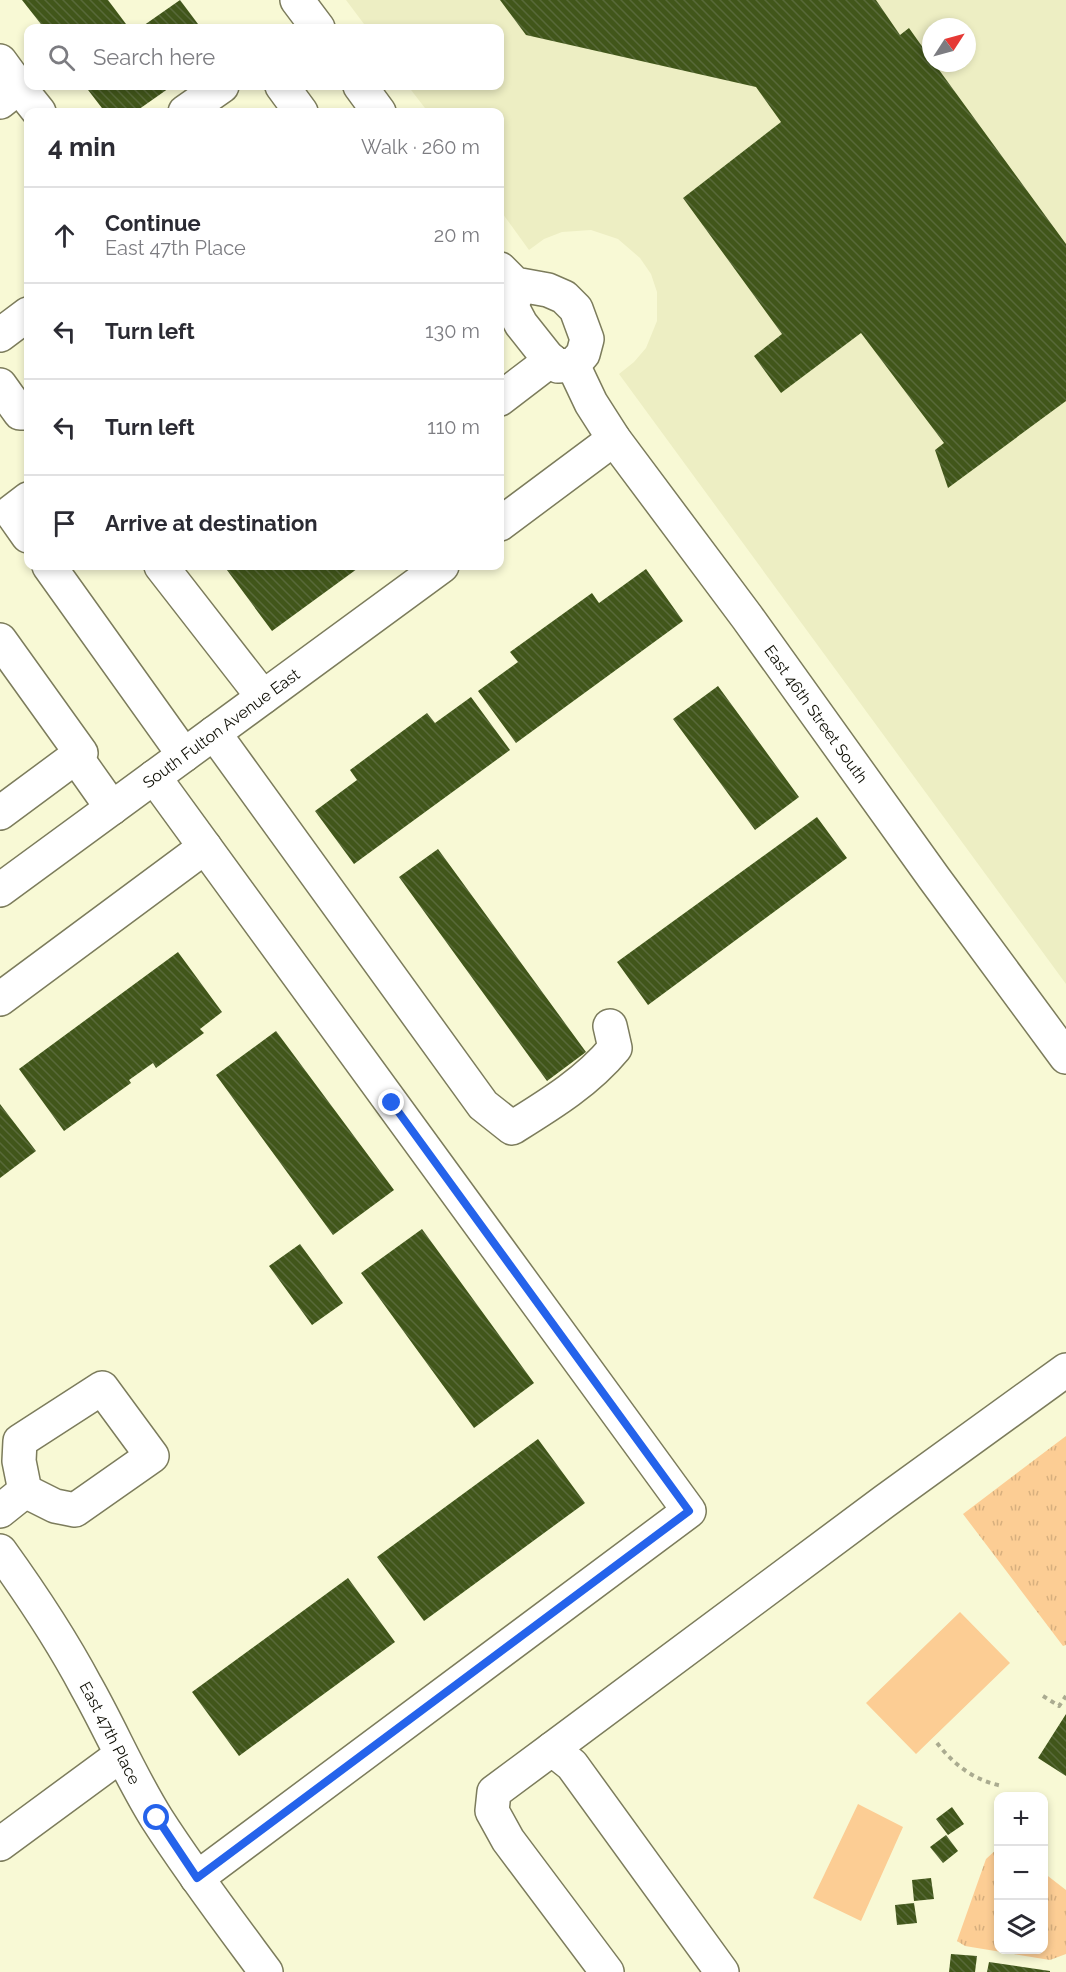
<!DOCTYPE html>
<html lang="en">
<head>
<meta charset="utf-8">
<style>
  body { margin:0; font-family:Raleway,sans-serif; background:#f2f2f3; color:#2b2b33 }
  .controls { position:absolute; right:18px; bottom:18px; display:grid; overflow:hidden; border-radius:12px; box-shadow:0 3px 9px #0003 }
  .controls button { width:54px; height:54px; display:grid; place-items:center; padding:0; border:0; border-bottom:2px solid #e1e1e2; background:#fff; color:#2b2b33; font:30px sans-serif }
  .compass { position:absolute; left:922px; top:18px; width:54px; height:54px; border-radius:50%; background:#fff; box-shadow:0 3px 9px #0003; rotate:54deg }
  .stop { position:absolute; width:18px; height:18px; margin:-14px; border:4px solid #2563eb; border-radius:50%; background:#fff }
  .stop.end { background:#2563eb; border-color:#fff; box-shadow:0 2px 6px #0008 }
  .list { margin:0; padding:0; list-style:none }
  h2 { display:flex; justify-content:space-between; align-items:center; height:78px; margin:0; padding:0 24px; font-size:26px }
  h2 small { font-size:20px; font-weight:400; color:#7c7c81 }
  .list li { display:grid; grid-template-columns:39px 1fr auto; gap:18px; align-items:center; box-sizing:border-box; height:96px; padding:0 24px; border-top:2px solid #e1e1e2 }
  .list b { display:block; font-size:22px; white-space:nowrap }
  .list p { margin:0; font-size:20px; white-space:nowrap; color:#7c7c81 }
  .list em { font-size:20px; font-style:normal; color:#7c7c81 }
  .icon { flex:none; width:33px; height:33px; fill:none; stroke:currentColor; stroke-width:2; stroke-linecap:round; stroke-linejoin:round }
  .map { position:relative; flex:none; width:1066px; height:1972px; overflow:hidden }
  .search { position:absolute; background:#fff; box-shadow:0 3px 9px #0003; left:24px; top:24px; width:480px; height:66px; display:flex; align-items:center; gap:15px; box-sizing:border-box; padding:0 21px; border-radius:12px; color:#7c7c81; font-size:22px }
  .panel { position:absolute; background:#fff; box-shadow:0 3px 9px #0003; left:24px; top:108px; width:480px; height:462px; border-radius:12px }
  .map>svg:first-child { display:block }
  .built { fill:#edeec3; fill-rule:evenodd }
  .park { fill:url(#park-tufts) }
  .pitch { fill:#fccd94 }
  .building { fill:url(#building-back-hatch) }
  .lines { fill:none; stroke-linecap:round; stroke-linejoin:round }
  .minor-casing { stroke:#7c7c5c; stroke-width:36 }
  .path { stroke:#aaab90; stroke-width:4; stroke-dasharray:4.5 4.5; stroke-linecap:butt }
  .minor { stroke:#fff; stroke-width:33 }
  .route { stroke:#2563eb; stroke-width:8 }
  .labels { text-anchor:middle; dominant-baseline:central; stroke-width:6; stroke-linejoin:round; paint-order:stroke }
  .street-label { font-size:16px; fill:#0d0d03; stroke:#f8f9d5 }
</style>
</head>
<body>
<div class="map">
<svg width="1066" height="1972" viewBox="0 0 1066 1972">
  <defs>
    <pattern id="park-tufts" width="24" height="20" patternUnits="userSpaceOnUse" patternTransform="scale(1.5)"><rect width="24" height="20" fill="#fccd94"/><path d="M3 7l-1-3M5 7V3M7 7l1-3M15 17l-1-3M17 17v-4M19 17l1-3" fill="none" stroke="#d7af7e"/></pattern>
    <pattern id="building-back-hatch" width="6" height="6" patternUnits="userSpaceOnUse" patternTransform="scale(1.5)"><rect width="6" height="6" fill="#41561a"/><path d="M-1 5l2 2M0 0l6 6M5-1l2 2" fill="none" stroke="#586939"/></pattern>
  </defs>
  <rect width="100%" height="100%" fill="#f8f9d5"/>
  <!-- built -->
  <path class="built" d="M346 0H1066V984L619 374 634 362 646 348 657 321V292L651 274 640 258 618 239 591 230 562 232 544 239 529 250 500 210V112H428L408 86H500V28H367ZM931 27H967V63H931Z"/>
  <!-- park -->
  <path class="park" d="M1066 1436V1645L1063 1646 963 1514Z
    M998 1848V1950H1044V1873L1066 1890V1954L1050 1960 965 1946 957 1941 986 1859Z"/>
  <!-- pitch -->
  <path class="pitch" d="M960 1612 1010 1663 916 1754 866 1703Z
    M858 1804 903 1827 861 1921 813 1898Z"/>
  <!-- building -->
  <path class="building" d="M22 0H108L129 28H44Z
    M180 0 201 28H140Z
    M500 0H876L900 35 909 28 931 59V63H934L1066 244V401L948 488 935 450 944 443 861 333 781 393 754 356 782 334 683 198 781 122 756 87 526 35Z
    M85 86H172L135 112H105Z
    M224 566H361L272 631Z
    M646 569 683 621 516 743 478 691 518 662 510 652 592 593 599 603Z
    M718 686 799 797 755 830 673 719Z
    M471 697 510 750 354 864 315 811 357 780 350 770 427 713 435 723Z
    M817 817 847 858 648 1005 617 962Z
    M438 849 586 1052 547 1081 399 877Z
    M178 952 222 1012 200 1029 204 1033 156 1068 153 1063 129 1080 131 1083 64 1131 19 1069Z
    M276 1031 394 1190 333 1235 216 1075Z
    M0 1104 36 1151 0 1178Z
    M422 1229 534 1383 474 1428 361 1273Z
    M300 1244 343 1303 312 1325 269 1266Z
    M538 1439 585 1503 424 1621 377 1557Z
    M348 1578 395 1642 239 1756 192 1692Z
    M1066 1714V1776L1038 1758Z
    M952 1807 964 1824 948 1835 936 1819Z
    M946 1835 958 1851 943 1863 930 1847Z
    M931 1878 934 1899 914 1901 912 1880Z
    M914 1903 917 1923 897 1925 895 1905Z
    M951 1954 977 1956 975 1972H949Z
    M989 1962 1050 1971V1972H987Z"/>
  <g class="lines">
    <defs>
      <g id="minor">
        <path d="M297 0 318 28"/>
        <path d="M0 61 19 87 0 102"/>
        <path d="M282 86 301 112"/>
        <path d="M360 86 379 112"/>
        <path d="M19 87 39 112"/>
        <path d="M185 112 222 86"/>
        <path d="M500 269 515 284 548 290 564 297 576 309 587 339 583 354 573 365 558 366 548 358 521 324 513 309 515 284"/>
        <path d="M0 335 28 314"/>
        <path id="s1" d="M573 365 591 403 614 439 747 617 934 878 1066 1057"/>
        <path d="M0 385 20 413H28"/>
        <path d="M500 399 551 360"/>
        <path d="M28 499 11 512 28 536"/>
        <path d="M500 524 614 439"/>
        <path d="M49 566 184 755"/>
        <path d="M161 566 263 697"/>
        <path d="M0 640 81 753 0 813"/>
        <path d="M214 733 483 1105 512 1128C549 1105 587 1082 615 1048L610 1026"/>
        <path d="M76 757 112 808"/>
        <path d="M154 777 689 1511 197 1878"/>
        <path id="s2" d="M0 890 442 566"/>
        <path d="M0 999 205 847"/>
        <path d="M102 1388 152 1456 75 1510 55 1506 25 1491 19 1461 20 1441Z"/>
        <path d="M0 1511 25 1491"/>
        <path id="s3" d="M0 1551C31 1594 61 1639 86 1686 111 1730 130 1776 157 1819 191 1872 229 1922 266 1972"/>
        <path d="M552 1749 885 1501 1066 1370"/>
        <path d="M0 1844 121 1755"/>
        <path d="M607 1972 508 1840 492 1811 494 1792 552 1749 572 1765 722 1972"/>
      </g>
    </defs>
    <!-- minor casing -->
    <use href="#minor" class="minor-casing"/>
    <!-- path -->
    <path class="path" d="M1043 1696 1059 1706 1066 1696
      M937 1743C954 1765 975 1781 1003 1786"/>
    <!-- minor -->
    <use href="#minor" class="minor"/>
  </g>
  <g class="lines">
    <!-- route -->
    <path class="route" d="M157 1818 197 1878 689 1511 392 1103"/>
  </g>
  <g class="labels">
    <!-- street labels -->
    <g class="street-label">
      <text stroke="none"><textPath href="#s1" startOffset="426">East 46th Street South</textPath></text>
      <text stroke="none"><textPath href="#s2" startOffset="274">South Fulton Avenue East</textPath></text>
      <text stroke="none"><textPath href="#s3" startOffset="213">East 47th Place</textPath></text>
    </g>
  </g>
</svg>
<div class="controls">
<button>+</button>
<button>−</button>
<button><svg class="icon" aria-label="layers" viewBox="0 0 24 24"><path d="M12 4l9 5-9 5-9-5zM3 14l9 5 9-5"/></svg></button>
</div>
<svg class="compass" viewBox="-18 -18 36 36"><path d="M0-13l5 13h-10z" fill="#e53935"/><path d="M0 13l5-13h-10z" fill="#7c7c81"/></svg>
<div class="stop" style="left:157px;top:1818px"></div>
<div class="stop end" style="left:392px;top:1103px"></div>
<div class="search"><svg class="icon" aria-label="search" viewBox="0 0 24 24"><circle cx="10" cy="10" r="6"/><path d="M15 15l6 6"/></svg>Search here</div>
<section class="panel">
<h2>4 min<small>Walk · 260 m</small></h2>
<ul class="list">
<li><svg class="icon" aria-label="ahead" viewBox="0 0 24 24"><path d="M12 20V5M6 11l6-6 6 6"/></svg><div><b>Continue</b><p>East 47th Place</p></div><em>20 m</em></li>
<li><svg class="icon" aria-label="left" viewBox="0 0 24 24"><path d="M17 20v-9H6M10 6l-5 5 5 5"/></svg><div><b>Turn left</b></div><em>130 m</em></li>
<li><svg class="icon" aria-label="left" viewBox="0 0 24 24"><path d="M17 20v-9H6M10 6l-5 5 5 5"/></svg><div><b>Turn left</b></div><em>110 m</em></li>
<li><svg class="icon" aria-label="arrive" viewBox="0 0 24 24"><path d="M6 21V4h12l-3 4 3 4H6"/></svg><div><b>Arrive at destination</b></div></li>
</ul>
</section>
</div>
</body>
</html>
